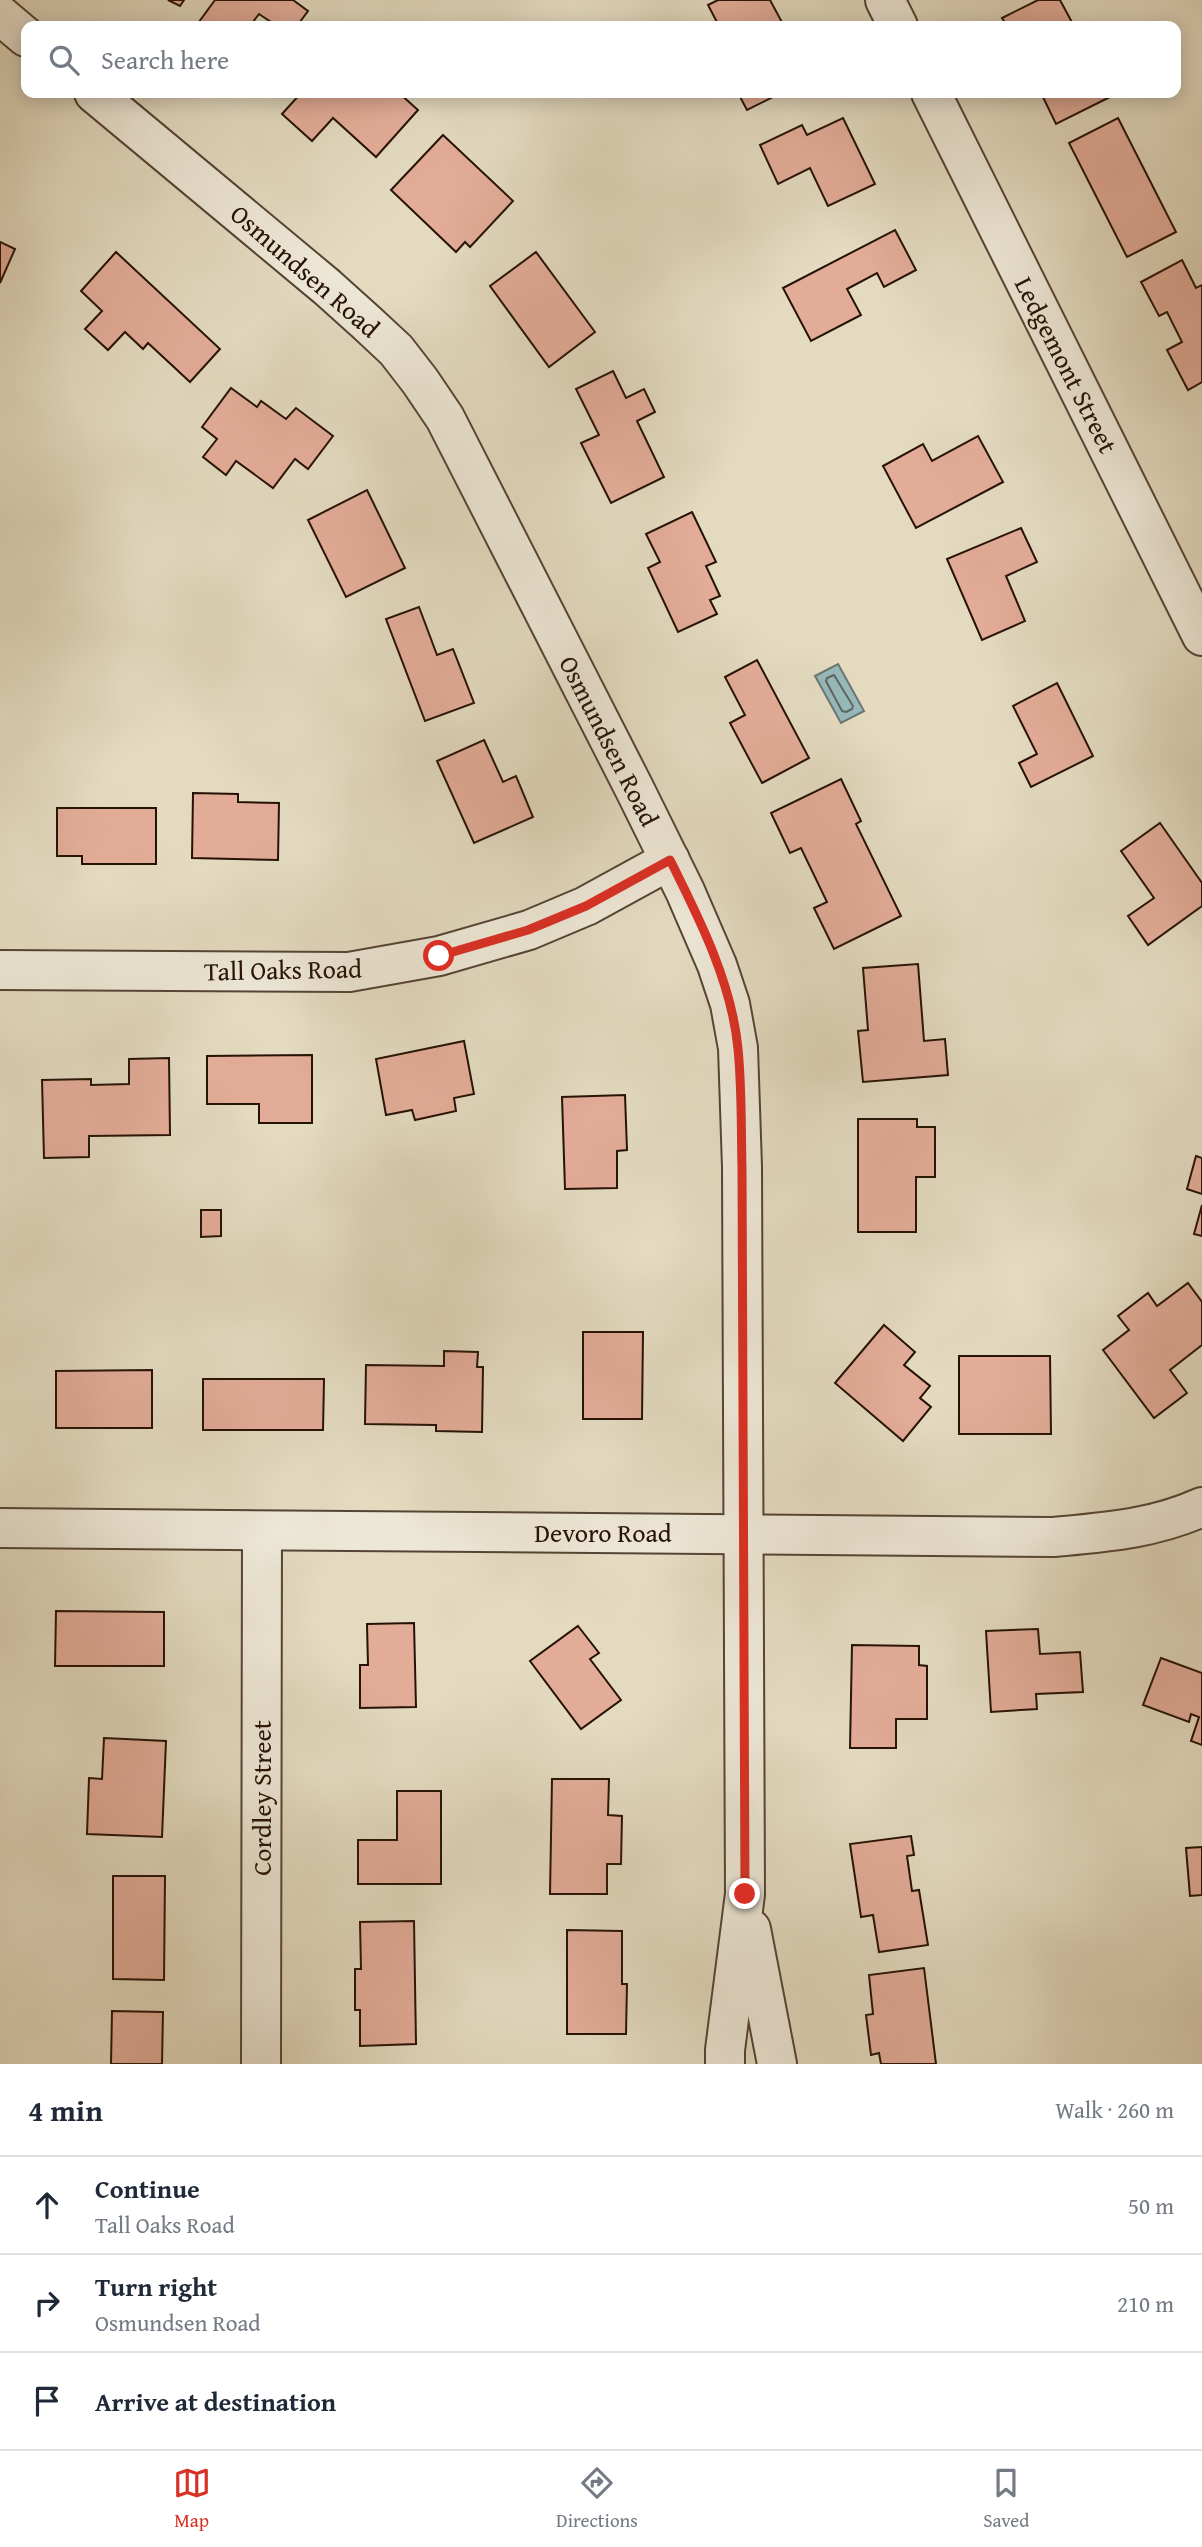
<!DOCTYPE html>
<meta charset="utf-8">
<style>
:root{--surface:#fff;--page:#f2f2f3;--text:#1f2937;--muted:#747a83;--line:#e0e1e3;--accent:#d93025}
body{margin:0;font-family:"Gentium Book Plus",serif;background:var(--page);color:var(--text)}
.stop{position:absolute;width:21px;height:21px;margin:-16px;border:5px solid #d93025;border-radius:50%;background:#fff}
.stop.end{background:#d93025;border-color:#fff;box-shadow:0 2px 7px #0008}
.list{margin:0;padding:0;list-style:none}
h2{display:flex;justify-content:space-between;align-items:center;height:91px;margin:0;padding:0 28px;font-size:30px}
h2 small{font-size:23px;font-weight:400;color:var(--muted)}
.list li{display:grid;grid-template-columns:46px 1fr auto;gap:21px;align-items:center;box-sizing:border-box;height:98px;padding:0 28px;border-top:2px solid var(--line)}
.list b{display:block;font-size:26px;white-space:nowrap}
.list p{margin:0;font-size:23px;white-space:nowrap;color:var(--muted)}
.list em{font-size:23px;font-style:normal;color:var(--muted)}
.icon{flex:none;width:38px;height:38px;fill:none;stroke:currentColor;stroke-width:2;stroke-linecap:round;stroke-linejoin:round}
.map{position:relative;flex:none;width:1202px;height:2064px;overflow:hidden}
.search{position:absolute;background:var(--surface);box-shadow:0 4px 18px #0003;left:21px;right:21px;top:21px;height:77px;display:flex;align-items:center;gap:18px;box-sizing:border-box;padding:0 24px;border-radius:14px;color:var(--muted);font-size:26px}
.sheet{height:385px;background:var(--surface)}
nav{display:flex;justify-content:space-around;align-items:center;box-sizing:border-box;height:98px;border-top:2px solid var(--line);background:var(--surface);font-size:19px;color:var(--muted)}
nav a{display:grid;justify-items:center;gap:4px}
nav .on{color:var(--accent)}
.map>svg:first-child{display:block}
.water{fill:#97b9bb;stroke:#6a7672;stroke-width:2}
.lines{fill:none;stroke-linecap:round;stroke-linejoin:round}
.shore{stroke:#5e6660;stroke-width:2}
.building{fill:#e3ac99;stroke:#261205;stroke-width:2}
.minor-casing{stroke:#554434;stroke-width:42}
.minor{stroke:#ede7d6;stroke-width:38}
.route{stroke:#d93025;stroke-width:9}
.labels{text-anchor:middle;stroke-width:5;stroke-linejoin:round;paint-order:stroke}
.street-label{font-size:26px;fill:#261205;stroke:#ede7d6}
</style>
<div class="map">
<svg width="1202" height="2064" viewBox="0 0 1202 2064">
<rect width="100%" height="100%" fill="#e3dac0"/>
<filter id="stains"><feTurbulence type="fractalNoise" baseFrequency=".00286" numOctaves="4"/><feColorMatrix values="0 0 0 0 .2 0 0 0 0 .09 0 0 0 0 .02 0 0 0 .5 -.17"/></filter>
<radialGradient id="worn" r=".72"><stop offset=".6" stop-color="#630" stop-opacity="0"/><stop offset="1" stop-color="#630" stop-opacity=".3"/></radialGradient>
<!-- water -->
<polygon class="water" points="838,664 864,711 841,723 815,676"/>
<g class="lines">
<!-- shore -->
<polygon class="shore" points="834,675 853,706 852,709 846,712 842,711 826,681 827,678"/>
</g>
<!-- building -->
<g class="building">
<polygon points="168,0 184,0 180,6"/>
<polygon points="215,0 293,0 308,11 297,26 277,26 259,14 250,26 196,26"/>
<polygon points="718,0 770,0 784,26 719,26 708,5"/>
<polygon points="1038,0 1060,0 1074,26 1007,26 1002,18"/>
<polygon points="301,93 399,93 418,110 376,157 333,118 312,141 282,114"/>
<polygon points="738,93 781,93 747,110"/>
<polygon points="1041,93 1108,93 1110,97 1056,124"/>
<polygon points="843,118 875,184 828,206 810,168 778,184 760,145 802,125 807,135"/>
<polygon points="1118,118 1176,232 1127,257 1069,143"/>
<polygon points="443,135 513,201 470,247 465,242 456,252 391,190"/>
<polygon points="895,230 916,270 884,287 877,273 847,289 861,315 811,341 783,288"/>
<polygon points="0,242 15,249 0,283"/>
<polygon points="116,252 220,349 190,382 148,343 143,349 125,332 108,350 85,329 102,311 81,291"/>
<polygon points="536,252 595,332 549,367 490,286"/>
<polygon points="1182,260 1196,288 1202,285 1202,382 1188,390 1167,350 1182,342 1167,312 1159,316 1141,282"/>
<polygon points="613,371 626,398 644,389 655,412 637,421 664,477 611,503 581,443 599,435 576,389"/>
<polygon points="231,388 257,407 261,401 286,419 296,408 333,436 308,469 295,459 273,488 236,461 226,475 203,457 217,439 202,427"/>
<polygon points="978,436 1003,482 916,528 883,466 923,444 932,461"/>
<polygon points="367,490 405,568 346,597 308,520"/>
<polygon points="692,512 716,562 706,566 720,596 710,600 717,614 678,632 648,568 660,562 646,534"/>
<polygon points="1021,528 1037,562 1006,576 1025,621 982,640 947,559"/>
<polygon points="419,607 437,655 453,649 474,703 425,721 386,619"/>
<polygon points="757,660 809,758 762,783 730,723 745,715 725,677"/>
<polygon points="1057,683 1093,756 1031,787 1019,763 1037,754 1013,706"/>
<polygon points="484,740 503,782 516,776 533,817 474,843 437,761"/>
<polygon points="841,779 861,821 856,824 901,916 834,949 814,908 827,902 801,848 790,853 771,813"/>
<polygon points="193,793 238,794 238,802 279,803 278,860 192,858"/>
<polygon points="57,808 156,808 156,864 82,864 82,856 57,856"/>
<polygon points="1160,823 1202,883 1202,906 1148,945 1128,916 1154,898 1121,851"/>
<polygon points="918,964 924,1041 945,1039 948,1075 863,1082 858,1031 868,1030 863,968"/>
<polygon points="464,1041 474,1094 454,1098 456,1111 415,1120 412,1110 386,1115 376,1059"/>
<polygon points="312,1055 312,1123 259,1123 259,1104 207,1104 207,1056"/>
<polygon points="169,1058 170,1135 89,1136 89,1157 44,1158 42,1080 91,1079 91,1085 129,1084 129,1059"/>
<polygon points="625,1095 627,1150 617,1151 617,1188 565,1189 562,1097"/>
<polygon points="858,1119 917,1119 917,1127 935,1127 935,1177 916,1177 916,1232 858,1232"/>
<polygon points="1196,1156 1202,1158 1202,1194 1187,1189"/>
<polygon points="1202,1205 1202,1236 1194,1234"/>
<polygon points="201,1210 221,1210 221,1236 201,1237"/>
<polygon points="1188,1283 1202,1302 1202,1345 1170,1370 1187,1393 1154,1418 1103,1350 1129,1330 1118,1316 1148,1293 1157,1306"/>
<polygon points="884,1325 915,1352 904,1365 930,1386 920,1398 931,1407 903,1441 835,1383"/>
<polygon points="583,1332 643,1332 642,1419 583,1419"/>
<polygon points="444,1351 478,1352 477,1367 483,1367 482,1432 436,1431 436,1425 365,1424 366,1365 444,1366"/>
<polygon points="959,1356 1050,1356 1051,1434 959,1434"/>
<polygon points="152,1370 152,1428 56,1428 56,1371"/>
<polygon points="203,1379 324,1379 323,1430 203,1430"/>
<polygon points="56,1611 164,1612 164,1666 55,1666"/>
<polygon points="414,1623 416,1707 360,1708 360,1665 368,1665 367,1624"/>
<polygon points="578,1626 599,1653 590,1659 621,1700 581,1729 530,1661"/>
<polygon points="1038,1629 1040,1654 1080,1652 1083,1692 1036,1694 1037,1709 991,1712 986,1631"/>
<polygon points="852,1645 919,1646 919,1665 927,1666 927,1719 896,1719 896,1748 850,1748"/>
<polygon points="1161,1658 1202,1673 1202,1745 1191,1741 1199,1717 1191,1714 1189,1722 1143,1705"/>
<polygon points="104,1738 166,1741 162,1837 87,1834 89,1778 102,1779"/>
<polygon points="552,1779 609,1779 608,1815 622,1816 621,1864 607,1864 607,1894 550,1894"/>
<polygon points="397,1791 441,1791 441,1884 358,1884 358,1840 397,1840"/>
<polygon points="911,1836 914,1855 907,1856 912,1891 919,1890 928,1945 879,1952 873,1915 861,1917 850,1844"/>
<polygon points="1202,1847 1202,1895 1190,1896 1186,1848"/>
<polygon points="113,1876 165,1876 164,1980 113,1979"/>
<polygon points="414,1921 416,2044 360,2046 360,2010 355,2010 355,1969 361,1969 360,1922"/>
<polygon points="567,1930 622,1931 622,1984 627,1984 626,2034 567,2034"/>
<polygon points="924,1968 936,2064 881,2064 879,2053 871,2055 866,2015 873,2014 869,1975"/>
<polygon points="112,2011 163,2012 162,2064 111,2064"/>
</g>
<g class="lines">
<!-- minor casing -->
<g class="minor-casing">
<g id="minor">
<polyline points="885,0 898,26"/>
<polyline points="0,15 26,37"/>
<polyline points="94,93 327,287 367,323 396,350 420,381 445,418 634,788 685,891 717,965 730,1004 738,1048 742,1167 745,1894 725,2050 725,2064"/>
<polyline points="931,93 1202,636"/>
<polyline points="0,970 349,972 439,956 529,930 586,906 670,860"/>
<path d="M 0,1528 L 1054,1537 C 1107,1532 1153,1529 1202,1507"/>
<polyline points="751,1929 777,2064"/>
<polyline points="261,2064 262,1532"/>
</g>
</g>
<!-- minor -->
<use href="#minor" class="minor"/>
</g>
<g class="lines">
<!-- route -->
<path class="route" d="M 439,956 L 528,930 L 586,906 L 670,860 C 699,918 732,983 738,1049 C 742,1088 741,1128 742,1167 L 745,1894"/>
</g>
<g class="labels">
<!-- street labels -->
<g class="street-label">
<text transform="translate(305 271) rotate(41)" y="9">Osmundsen Road</text>
<text transform="translate(1066 365) rotate(63)" y="9">Ledgemont Street</text>
<text transform="translate(609 741) rotate(63)" y="9">Osmundsen Road</text>
<text transform="translate(283 970) rotate(-1)" y="9">Tall Oaks Road</text>
<text x="603" y="1542">Devoro Road</text>
<text transform="translate(262 1798) rotate(-90)" y="9">Cordley Street</text>
</g>
</g>
<rect width="100%" height="100%" filter="url(#stains)"/>
<rect width="100%" height="100%" fill="url(#worn)"/>
</svg>
<div class="stop" style="left:439px;top:956px"></div>
<div class="stop end" style="left:745px;top:1894px"></div>
<div class="search"><svg class="icon" aria-label="search" viewBox="0 0 24 24"><circle cx="10" cy="10" r="6"/><path d="M15 15l6 6"/></svg>Search here</div>
</div>
<section class="sheet">
<h2>4 min<small>Walk · 260 m</small></h2>
<ul class="list">
<li><svg class="icon" aria-label="ahead" viewBox="0 0 24 24"><path d="M12 20V5M6 11l6-6 6 6"/></svg><div><b>Continue</b><p>Tall Oaks Road</p></div><em>50 m</em></li>
<li><svg class="icon" aria-label="right" viewBox="0 0 24 24"><path d="M7 20v-9h11M14 6l5 5-5 5"/></svg><div><b>Turn right</b><p>Osmundsen Road</p></div><em>210 m</em></li>
<li><svg class="icon" aria-label="arrive" viewBox="0 0 24 24"><path d="M6 21V4h12l-3 4 3 4H6"/></svg><div><b>Arrive at destination</b></div></li>
</ul>
</section>
<nav>
<a class="on"><svg class="icon" aria-label="map" viewBox="0 0 24 24"><path d="M3 6l6-2 6 2 6-2v14l-6 2-6-2-6 2zM9 4v14M15 6v14"/></svg>Map</a>
<a><svg class="icon" aria-label="directions" viewBox="0 0 24 24"><path d="M12 3l9 9-9 9-9-9zM9 14v-3h6M13 9l2 2-2 2"/></svg>Directions</a>
<a><svg class="icon" aria-label="saved" viewBox="0 0 24 24"><path d="M7 4h10v16l-5-4-5 4z"/></svg>Saved</a>
</nav>
